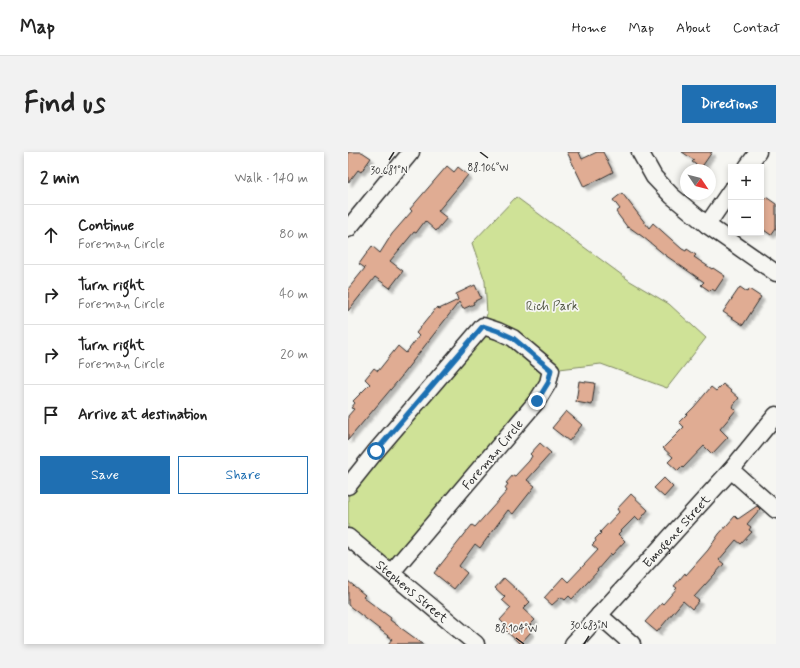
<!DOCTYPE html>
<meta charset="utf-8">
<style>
:root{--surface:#fff;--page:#f2f2f2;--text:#222;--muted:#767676;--line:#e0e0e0;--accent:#1f6fb2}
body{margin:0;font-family:Mynerve,sans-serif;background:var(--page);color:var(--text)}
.controls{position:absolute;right:12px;top:12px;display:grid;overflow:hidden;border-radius:0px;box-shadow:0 2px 6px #0003}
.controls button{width:36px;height:36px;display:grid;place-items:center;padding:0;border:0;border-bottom:1px solid var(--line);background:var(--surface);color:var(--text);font:20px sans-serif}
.compass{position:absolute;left:332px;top:12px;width:36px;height:36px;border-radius:50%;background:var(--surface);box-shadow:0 2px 6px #0003;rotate:125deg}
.stop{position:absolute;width:12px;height:12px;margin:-9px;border:3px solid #1f6fb2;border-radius:50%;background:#fff}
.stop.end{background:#1f6fb2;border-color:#fff;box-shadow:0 1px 4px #0008}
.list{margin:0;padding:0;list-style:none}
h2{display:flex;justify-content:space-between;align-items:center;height:52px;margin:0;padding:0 16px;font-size:17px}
h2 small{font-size:13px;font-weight:400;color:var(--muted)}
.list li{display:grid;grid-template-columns:26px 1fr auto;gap:12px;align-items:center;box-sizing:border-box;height:60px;padding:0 16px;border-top:1px solid var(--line)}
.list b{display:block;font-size:15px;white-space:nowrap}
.list p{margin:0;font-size:13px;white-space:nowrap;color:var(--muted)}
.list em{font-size:13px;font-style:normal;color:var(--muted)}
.actions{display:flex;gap:8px;padding:12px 16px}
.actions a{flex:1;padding:9px 0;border:1px solid var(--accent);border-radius:0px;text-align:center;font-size:14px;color:var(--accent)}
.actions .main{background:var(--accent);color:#fff}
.icon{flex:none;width:22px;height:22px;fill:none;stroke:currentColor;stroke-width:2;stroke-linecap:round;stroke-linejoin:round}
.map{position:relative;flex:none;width:428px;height:492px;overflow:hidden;border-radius:0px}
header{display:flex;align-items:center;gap:24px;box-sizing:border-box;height:56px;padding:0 20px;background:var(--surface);border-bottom:1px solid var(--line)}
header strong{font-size:19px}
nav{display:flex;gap:22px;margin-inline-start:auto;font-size:14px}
.intro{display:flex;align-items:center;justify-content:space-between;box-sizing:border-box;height:96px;padding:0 24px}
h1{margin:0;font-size:28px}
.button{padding:10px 18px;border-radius:0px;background:var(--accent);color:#fff;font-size:14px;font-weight:700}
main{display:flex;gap:24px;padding:0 24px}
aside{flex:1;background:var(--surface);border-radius:0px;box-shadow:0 2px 6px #0003}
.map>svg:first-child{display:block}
.green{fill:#cfe297;stroke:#7d8661}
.building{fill:#e0ac93;stroke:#2b2b2b;filter:url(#shadow)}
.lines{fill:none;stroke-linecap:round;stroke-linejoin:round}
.minor-casing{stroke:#2b2b2b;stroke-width:19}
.minor{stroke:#f6f6f2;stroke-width:16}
.route{stroke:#1f6fb2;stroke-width:5}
.ticks{fill:none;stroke:#2b2b2b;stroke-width:1.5}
.labels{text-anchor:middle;stroke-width:3.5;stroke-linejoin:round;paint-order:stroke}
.park-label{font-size:13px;fill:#545946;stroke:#f6f6f2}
.street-label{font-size:13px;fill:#2b2b2b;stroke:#f6f6f2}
.ticks-label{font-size:10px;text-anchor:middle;fill:#2b2b2b;stroke:#f6f6f2;stroke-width:3.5;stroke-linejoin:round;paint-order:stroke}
</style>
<header>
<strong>Map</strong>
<nav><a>Home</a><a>Map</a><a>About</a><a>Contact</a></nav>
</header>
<div class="intro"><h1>Find us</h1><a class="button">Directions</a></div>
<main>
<aside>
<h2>2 min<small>Walk · 140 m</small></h2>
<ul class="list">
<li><svg class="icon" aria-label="ahead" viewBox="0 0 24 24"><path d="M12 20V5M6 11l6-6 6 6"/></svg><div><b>Continue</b><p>Foreman Circle</p></div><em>80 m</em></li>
<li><svg class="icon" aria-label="right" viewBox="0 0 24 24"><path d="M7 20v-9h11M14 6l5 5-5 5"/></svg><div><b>Turn right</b><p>Foreman Circle</p></div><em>40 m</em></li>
<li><svg class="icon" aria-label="right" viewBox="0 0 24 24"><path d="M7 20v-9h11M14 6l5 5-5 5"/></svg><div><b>Turn right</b><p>Foreman Circle</p></div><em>20 m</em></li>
<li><svg class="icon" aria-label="arrive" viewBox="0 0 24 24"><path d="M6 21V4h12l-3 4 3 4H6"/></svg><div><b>Arrive at destination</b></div></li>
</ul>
<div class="actions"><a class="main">Save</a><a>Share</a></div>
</aside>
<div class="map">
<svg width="428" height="492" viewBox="0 0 428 492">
<defs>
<filter id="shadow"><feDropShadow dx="3.5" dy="3.5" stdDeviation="1" flood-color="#0004"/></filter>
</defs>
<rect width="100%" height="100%" fill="#f6f6f2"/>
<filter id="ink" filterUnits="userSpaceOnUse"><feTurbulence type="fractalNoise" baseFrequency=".025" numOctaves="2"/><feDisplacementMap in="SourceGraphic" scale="8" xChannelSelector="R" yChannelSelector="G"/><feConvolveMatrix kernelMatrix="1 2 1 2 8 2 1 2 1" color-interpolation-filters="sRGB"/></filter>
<g filter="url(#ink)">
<!-- green -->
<polygon class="green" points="168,45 282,129 321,152 358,186 319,236 253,212 203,218 43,421 0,385 0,334 135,174 139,162 137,129 124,91"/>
<!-- building -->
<g class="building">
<polygon points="0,0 14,0 23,6 13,20 10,18 0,31"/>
<polygon points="219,0 231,0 234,7 249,0 255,0 265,20 236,35"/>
<polygon points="334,0 364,0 353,16 344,10 346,8"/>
<polygon points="99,14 106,20 110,15 120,23 90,59 99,66 88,79 77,69 68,81 66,80 42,109 55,119 42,136 27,125 0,159 0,137 17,116 11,112 24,94 32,101 44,82 64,59 62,57"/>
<polygon points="274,41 301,76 305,71 334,97 338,99 339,97 348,103 346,105 364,117 365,116 377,124 367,139 364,137 362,139 353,133 356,130 317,103 295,85 281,75 280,76 268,60 272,57 265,48"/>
<polygon points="418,45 428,52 428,76 423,83 413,76 413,53"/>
<polygon points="127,133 133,146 125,150 126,152 115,157 111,150 54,223 54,224 0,288 0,264 6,257 3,256 7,251 5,249 22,232 17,227 26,216 30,219 50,194 58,201 71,184 68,181 89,155 91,157 110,148 108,142"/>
<polygon points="392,135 399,140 401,137 413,145 395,173 375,160"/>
<polygon points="231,229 247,231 244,253 228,250"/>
<polygon points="375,232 391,246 384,255 388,258 372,277 380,285 364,302 356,294 335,316 334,315 330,319 320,310 325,305 315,296 336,275 331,270 346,255 363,235 368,239"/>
<polygon points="218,259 234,273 221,289 204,276"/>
<polygon points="192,291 203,301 179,328 187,334 165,362 160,358 132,396 127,392 111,414 119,421 106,437 86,421 124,373 127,375 159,339 157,336 160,332 158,331 165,323 167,324 181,309 184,304 182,302"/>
<polygon points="316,326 325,335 316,345 306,336"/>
<polygon points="283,342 300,358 291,369 287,365 270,382 277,389 264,403 263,402 249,418 250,419 224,447 221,444 217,448 213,445 204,453 196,446 215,425 220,430 250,398 244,393 248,389 247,387 253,381 252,380 271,360 269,357"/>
<polygon points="409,354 412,357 399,372 403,375 401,378 404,380 393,392 388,388 371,408 376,412 346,445 351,449 344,457 335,449 309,480 297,470 314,451 315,452 329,436 326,434 337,421 338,423 360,398 371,382 387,364 390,367"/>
<polygon points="156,426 182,450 175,457 187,468 179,476 183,480 172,492 156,477 159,475 152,468 163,456 154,448 157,445 147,436"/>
<polygon points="0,429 17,443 15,445 43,466 42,468 75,492 40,492 44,487 0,453"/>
</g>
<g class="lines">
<!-- minor casing -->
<g class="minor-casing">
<g id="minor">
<polyline points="292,0 306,25 324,44 359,73 428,121"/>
<polyline points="399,15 410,0"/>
<polyline points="359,73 383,38"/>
<polyline points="0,77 63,0"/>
<polyline points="383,318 428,358"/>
<polyline points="0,334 28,299 135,174 150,179 165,186 203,218 200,231 189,249 43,421"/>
<path id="s1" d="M 0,385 L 128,492"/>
<polyline points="251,463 284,492"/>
<path id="s2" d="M 225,492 L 383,318 L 428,263"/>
</g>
</g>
<!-- minor -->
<use href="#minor" class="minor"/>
</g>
</g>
<g class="lines" filter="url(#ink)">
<!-- route -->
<polyline class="route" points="28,299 135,174 150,179 165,186 203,218 200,231 189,249"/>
</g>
<!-- ticks -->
<path class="ticks" d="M 132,0 L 140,6M 41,8 L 46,0M 168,486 L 176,492M 236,492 L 241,484"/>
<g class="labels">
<!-- park labels -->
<g class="park-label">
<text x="204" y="158">Rich Park</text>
</g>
<!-- street labels -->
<g class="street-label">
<text transform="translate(144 302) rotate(-50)" y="5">Foreman Circle</text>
<text dy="5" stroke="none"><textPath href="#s2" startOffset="153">Emogene Street</textPath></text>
<text dy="5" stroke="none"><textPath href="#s1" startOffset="84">Stephens Street</textPath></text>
</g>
</g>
<g class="ticks-label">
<text x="140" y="19">88.106°W</text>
<text x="41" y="22">30.681°N</text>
<text x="241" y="477">30.683°N</text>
<text x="168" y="480">88.104°W</text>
</g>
</svg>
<div class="controls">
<button>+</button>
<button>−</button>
</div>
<svg class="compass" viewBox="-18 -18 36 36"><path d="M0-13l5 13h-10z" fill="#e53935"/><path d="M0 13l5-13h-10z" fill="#767676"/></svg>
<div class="stop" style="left:28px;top:299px"></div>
<div class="stop end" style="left:189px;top:249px"></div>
</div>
</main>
